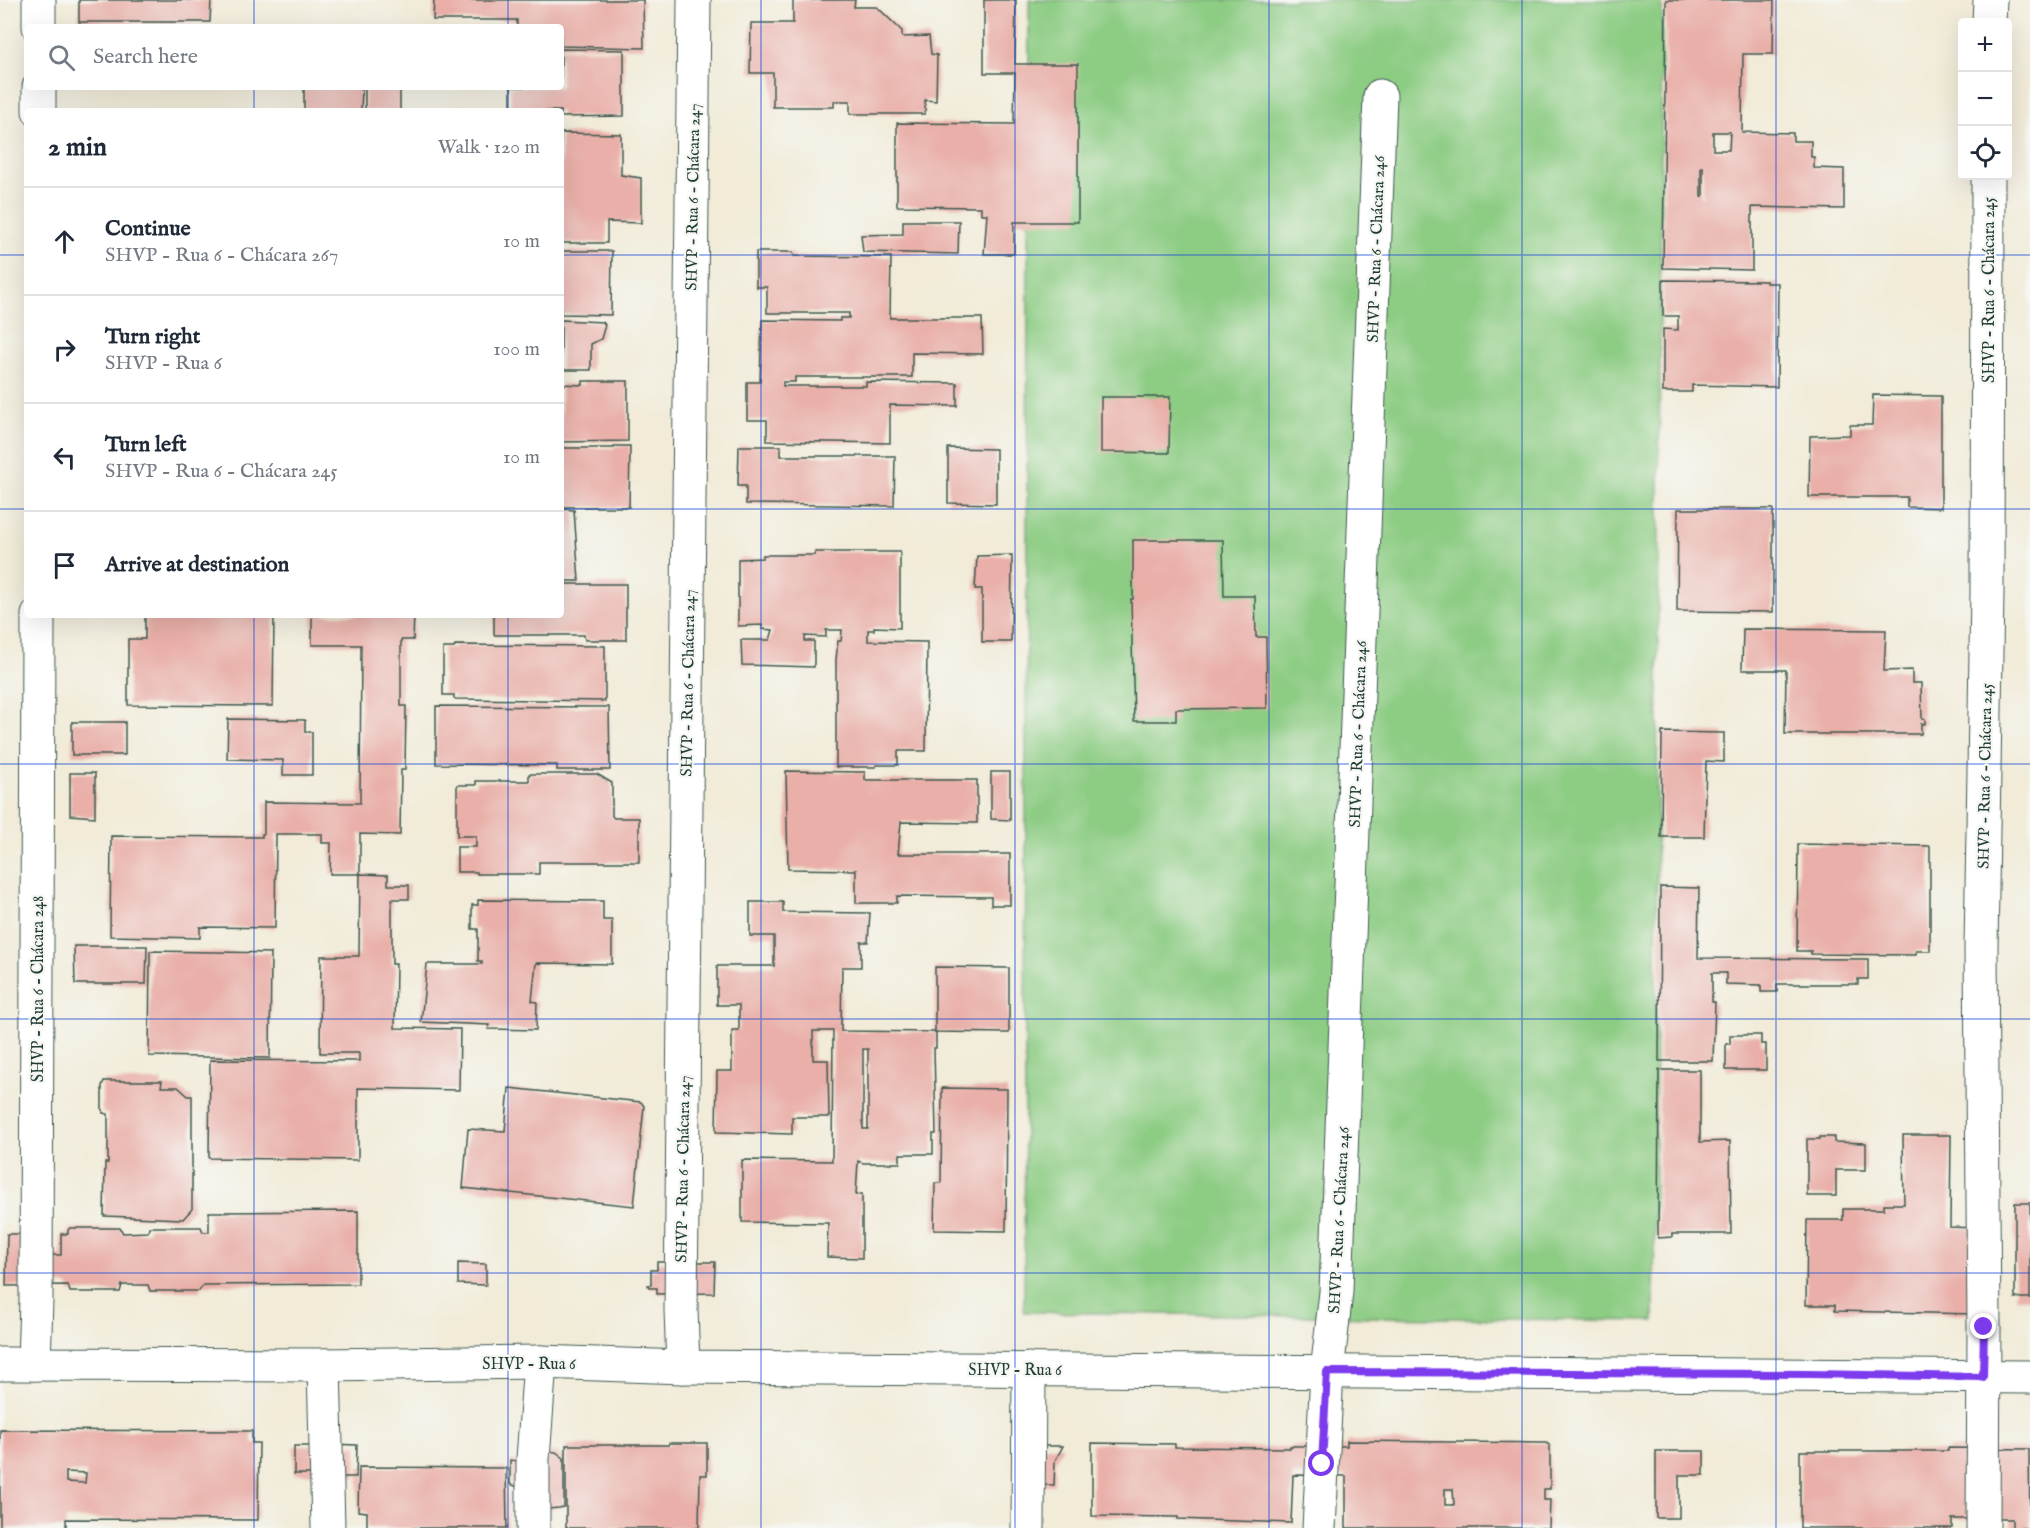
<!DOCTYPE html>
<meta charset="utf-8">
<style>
:root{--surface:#fff;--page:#f2f2f3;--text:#1f2937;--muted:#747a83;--line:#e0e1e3}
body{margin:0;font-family:"IM FELL English",serif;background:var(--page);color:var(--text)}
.controls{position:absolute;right:18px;top:18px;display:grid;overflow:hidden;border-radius:6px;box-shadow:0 6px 24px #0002}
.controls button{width:54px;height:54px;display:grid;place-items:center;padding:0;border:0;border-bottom:2px solid var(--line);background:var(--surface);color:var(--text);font:30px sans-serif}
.stop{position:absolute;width:18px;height:18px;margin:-14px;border:4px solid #7c3aed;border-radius:50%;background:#fff}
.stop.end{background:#7c3aed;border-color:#fff;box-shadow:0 2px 6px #0008}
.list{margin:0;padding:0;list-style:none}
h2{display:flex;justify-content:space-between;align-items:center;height:78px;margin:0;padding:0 24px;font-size:26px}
h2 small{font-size:20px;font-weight:400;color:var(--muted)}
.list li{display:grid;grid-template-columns:39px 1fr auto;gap:18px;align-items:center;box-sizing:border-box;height:108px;padding:0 24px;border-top:2px solid var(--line)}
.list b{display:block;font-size:22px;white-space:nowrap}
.list p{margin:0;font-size:20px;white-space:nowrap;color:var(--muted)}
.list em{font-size:20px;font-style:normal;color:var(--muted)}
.icon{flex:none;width:33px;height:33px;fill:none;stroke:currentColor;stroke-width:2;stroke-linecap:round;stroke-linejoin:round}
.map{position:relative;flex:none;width:2030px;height:1528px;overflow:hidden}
.search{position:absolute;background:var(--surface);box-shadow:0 6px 24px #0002;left:24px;top:24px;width:540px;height:66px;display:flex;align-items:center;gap:15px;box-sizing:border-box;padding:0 21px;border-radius:6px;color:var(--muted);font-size:22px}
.panel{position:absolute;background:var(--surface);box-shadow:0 6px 24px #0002;left:24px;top:108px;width:540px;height:510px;border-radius:6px}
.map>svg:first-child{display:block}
.green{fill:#8ccc83;stroke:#56845c;stroke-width:1.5}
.building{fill:#e9afa8;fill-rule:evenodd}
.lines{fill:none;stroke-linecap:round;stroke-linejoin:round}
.minor-casing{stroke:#3e574d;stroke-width:35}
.tertiary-casing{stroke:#3e574d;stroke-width:35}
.minor{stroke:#fff;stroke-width:33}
.tertiary{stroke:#fff;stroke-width:33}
.route{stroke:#7c3aed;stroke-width:8}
.grid{fill:none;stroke:#1d4ed8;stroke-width:1.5;stroke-opacity:0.55}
.labels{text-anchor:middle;stroke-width:4.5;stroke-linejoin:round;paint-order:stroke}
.street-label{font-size:16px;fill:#1f3d34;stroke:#f6f6f2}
</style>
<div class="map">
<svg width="2030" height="1528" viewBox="0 0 2030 1528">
<rect width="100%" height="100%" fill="#f6f6f2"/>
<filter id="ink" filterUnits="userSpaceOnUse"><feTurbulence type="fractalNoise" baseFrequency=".0167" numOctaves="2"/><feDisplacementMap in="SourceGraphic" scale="12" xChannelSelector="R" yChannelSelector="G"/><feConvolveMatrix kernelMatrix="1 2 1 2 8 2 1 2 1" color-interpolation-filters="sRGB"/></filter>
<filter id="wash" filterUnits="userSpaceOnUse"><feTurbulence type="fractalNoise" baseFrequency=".008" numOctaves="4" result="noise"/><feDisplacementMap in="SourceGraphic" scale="24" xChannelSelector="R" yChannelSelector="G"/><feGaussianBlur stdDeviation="1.35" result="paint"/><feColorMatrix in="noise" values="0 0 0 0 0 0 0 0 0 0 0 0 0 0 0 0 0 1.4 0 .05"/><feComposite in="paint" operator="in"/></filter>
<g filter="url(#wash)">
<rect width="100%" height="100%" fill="#f1ebd8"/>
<!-- green -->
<polygon class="green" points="1029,0 1662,0 1654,1321 1024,1312"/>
<g id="blocks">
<!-- building -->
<g class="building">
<polygon points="79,0 211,0 210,22 79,22"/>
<polygon points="434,0 643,0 644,48 561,46 561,27 517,27 517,20 433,20"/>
<polygon points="793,0 855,0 854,7 877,7 902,31 902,37 929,36 931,54 937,55 936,101 925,100 925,114 850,114 850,101 834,101 834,107 773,107 773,73 750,73 751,23 793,23"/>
<polygon points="984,0 1016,0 1015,64 1078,64 1078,222 1014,222 1014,254 984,254 987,214 981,214 981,207 897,206 897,123 1014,124 1015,73 984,73"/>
<path d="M 1666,0 L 1774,0 L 1773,54 L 1743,54 L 1742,132 L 1793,133 L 1793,141 L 1811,141 L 1811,157 L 1814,157 L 1814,168 L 1844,169 L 1844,209 L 1752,207 L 1752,270 L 1663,268 ZM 1713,132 L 1730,132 L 1729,150 L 1713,150 ZM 1701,167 L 1703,167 L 1703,196 L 1701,196 Z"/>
<polygon points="561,49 624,50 624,116 561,117 561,111 511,111 511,87 561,87"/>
<polygon points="304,87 362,87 361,111 304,111"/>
<rect x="365" y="87" width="35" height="24"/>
<polygon points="561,133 621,134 621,175 641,178 641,223 607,222 607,243 561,243"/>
<polygon points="903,221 959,221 958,254 863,252 861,235 903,234"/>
<polygon points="561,251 612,251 611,315 561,314"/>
<polygon points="756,252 793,252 794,256 891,257 890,318 982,318 983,354 912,353 912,377 795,377 795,382 783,382 783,386 866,386 866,382 957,383 957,406 890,405 890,443 767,441 767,420 747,420 747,382 760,382 762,320 840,321 840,318 849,318 849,313 767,313 767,287 756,287"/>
<polygon points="1663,280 1766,281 1766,283 1778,283 1777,387 1692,385 1692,392 1663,392 1663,329 1678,330 1678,316 1663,316"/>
<polygon points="561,320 603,322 605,325 601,339 591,344 591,370 561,370"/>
<polygon points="583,381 628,381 628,441 561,442 561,384 583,385"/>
<polygon points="1873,395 1941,396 1941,508 1907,507 1907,497 1809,497 1810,436 1850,435 1850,425 1872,425"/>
<polygon points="1101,397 1170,397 1169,453 1101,452"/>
<polygon points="614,446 630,446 629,507 561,507 561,448 614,448"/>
<polygon points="739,446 781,446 781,456 895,456 894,506 746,504 746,486 738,486"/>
<polygon points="948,448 996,449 996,504 948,503"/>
<polygon points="561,509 574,510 579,581 566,581 566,584 626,584 626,640 585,640 584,635 494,635 494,615 561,615"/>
<polygon points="1678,509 1773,509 1773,612 1677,611"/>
<polygon points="1133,540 1223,540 1224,596 1255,596 1256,637 1266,637 1267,708 1176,709 1176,721 1134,721 1131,599 1133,599"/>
<polygon points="815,552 900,552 900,628 874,627 874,630 868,630 868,641 927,642 926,751 898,751 898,765 876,765 876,767 836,767 836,660 838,641 841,641 842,630 826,630 826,637 805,636 805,641 814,641 814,667 742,665 741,640 770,640 773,630 762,629 762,625 738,626 738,559 763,558 763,555 815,555"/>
<polygon points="1012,555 1011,642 982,642 982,589 975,589 977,556"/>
<polygon points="145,615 274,615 273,706 128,705 128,639 145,639"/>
<polygon points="312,615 414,615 413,640 401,640 401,706 406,706 405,770 401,770 400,835 360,834 360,874 330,874 331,843 322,843 322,834 276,834 275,928 200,927 200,938 110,936 111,836 262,837 262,834 264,834 264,802 360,803 361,645 312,645"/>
<polygon points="1743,629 1886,630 1884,671 1912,670 1912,683 1921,683 1922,719 1925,719 1925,724 1921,724 1921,734 1785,734 1786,670 1742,670"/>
<polygon points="455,645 605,646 605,701 454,699 454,695 443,695 443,648 454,648"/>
<polygon points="436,706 609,707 610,770 557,770 557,765 436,764"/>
<polygon points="228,719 305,720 305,732 312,732 312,775 283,775 283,760 227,759"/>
<rect x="72" y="722" width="53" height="33"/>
<polygon points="1662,732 1724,733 1724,762 1706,761 1704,837 1661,837"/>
<polygon points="786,771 865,772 865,780 977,780 977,823 901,822 898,854 1010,854 1010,905 991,905 991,897 897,896 897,903 856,903 856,870 788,869"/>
<polygon points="991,772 1010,772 1010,820 991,819"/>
<polygon points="70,773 95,773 95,817 70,815"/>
<polygon points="529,774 597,774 612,783 612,816 614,818 639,818 639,862 539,862 539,874 477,874 477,872 457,872 457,847 476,847 476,836 457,836 457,785 476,785 476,781 529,781"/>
<polygon points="1798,844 1930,846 1930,951 1916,951 1916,955 1811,954 1811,951 1797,951"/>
<polygon points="360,874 388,875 388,885 409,885 409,899 392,899 392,964 396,964 395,1028 460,1029 459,1090 358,1088 358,1160 209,1158 210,1060 359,1061 359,1053 320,1053 321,956 359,956"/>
<polygon points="1660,887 1699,888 1698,958 1868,959 1868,979 1858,979 1858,984 1777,984 1777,992 1761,992 1761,985 1726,984 1726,973 1712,973 1712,1002 1715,1002 1713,1061 1659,1061"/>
<polygon points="478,900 603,901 603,920 612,920 612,964 536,963 532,1001 537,1002 536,1030 488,1029 489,1025 421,1022 427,964 482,964 482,961 478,961 478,929 472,929 472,905 478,905"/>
<path d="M 750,902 L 783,902 L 783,912 L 870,913 L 868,942 L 861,942 L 861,967 L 842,967 L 841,1031 L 936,1032 L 936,1048 L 934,1048 L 936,1134 L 933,1134 L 933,1154 L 900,1154 L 900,1163 L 863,1163 L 858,1161 L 856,1195 L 862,1194 L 862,1258 L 827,1257 L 828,1223 L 742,1222 L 742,1160 L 832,1161 L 833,1031 L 813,1031 L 813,1060 L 828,1060 L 829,1117 L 792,1117 L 792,1134 L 716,1132 L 717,1071 L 732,1071 L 732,1030 L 739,1030 L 739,1005 L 717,1005 L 717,966 L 774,966 L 774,936 L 750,936 ZM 863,1049 L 868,1049 L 868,1129 L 863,1129 Z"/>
<polygon points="74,946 147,946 146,984 75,984"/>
<polygon points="150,951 271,953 270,1058 149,1056"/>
<polygon points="935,967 1009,968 1009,1033 935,1032"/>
<polygon points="1730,1035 1761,1035 1761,1044 1766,1044 1766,1070 1726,1070 1726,1044 1730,1044"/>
<polygon points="1659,1070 1700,1070 1700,1142 1730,1141 1731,1234 1672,1234 1672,1237 1658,1238"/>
<polygon points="104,1081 162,1081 161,1087 178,1087 188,1096 192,1096 192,1209 183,1219 104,1216 105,1163 108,1163 108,1114 103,1113 102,1109 102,1086"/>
<polygon points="509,1088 641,1102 644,1106 634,1206 463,1188 468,1129 505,1131"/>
<polygon points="942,1088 1007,1089 1006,1231 934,1230 935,1183 941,1183"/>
<polygon points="1903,1135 1951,1135 1950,1227 1977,1228 1976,1314 1835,1311 1835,1305 1806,1305 1807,1220 1843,1220 1843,1209 1884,1209 1884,1204 1904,1204"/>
<polygon points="1820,1137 1834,1137 1834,1142 1866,1143 1866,1170 1836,1170 1836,1196 1807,1196 1807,1139 1820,1139"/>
<rect x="2015" y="1203" width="15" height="95"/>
<polygon points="358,1211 358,1284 203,1285 199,1291 150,1291 148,1285 122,1285 120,1292 70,1292 68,1285 6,1286 7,1234 31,1234 31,1255 61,1255 61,1234 68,1234 68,1230 70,1228 120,1228 123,1233 148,1232 149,1227 201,1227 203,1232 209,1232 209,1212"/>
<polygon points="657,1262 715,1262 714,1293 657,1294 657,1288 649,1288 648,1285 651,1285 651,1270 657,1270"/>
<polygon points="458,1263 486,1264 486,1285 458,1284"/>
<path d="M 0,1430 L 252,1431 L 252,1443 L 259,1443 L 258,1520 L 66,1519 L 66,1528 L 0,1528 ZM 66,1472 L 86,1473 L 85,1483 L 66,1482 Z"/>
<path d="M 1347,1441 L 1547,1443 L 1550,1446 L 1550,1489 L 1544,1489 L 1544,1500 L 1550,1500 L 1549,1528 L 1346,1528 L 1346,1476 L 1293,1475 L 1291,1523 L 1178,1519 L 1178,1517 L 1092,1516 L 1092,1443 L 1175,1444 L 1175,1447 L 1290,1448 L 1290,1446 L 1347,1446 ZM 1445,1489 L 1453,1489 L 1454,1505 L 1445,1505 Z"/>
<polygon points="669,1443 707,1443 707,1475 700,1475 699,1528 566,1528 566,1445 669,1445"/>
<polygon points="329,1444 357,1445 356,1477 328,1477 328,1474 294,1474 294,1446 328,1446"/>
<polygon points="1038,1446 1063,1446 1055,1461 1054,1485 1037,1485"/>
<polygon points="1948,1448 2029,1449 2030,1528 2012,1528 2012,1519 1952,1519 1952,1528 1800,1528 1800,1451 1948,1451"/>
<polygon points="1656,1451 1704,1451 1704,1475 1679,1475 1679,1518 1656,1518"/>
<polygon points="548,1452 556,1452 564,1458 564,1507 559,1508 548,1509 518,1487 510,1484 510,1460 517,1461"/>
<polygon points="359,1467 506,1468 507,1528 367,1528 367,1512 358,1511"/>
</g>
</g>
</g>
<g filter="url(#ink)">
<use href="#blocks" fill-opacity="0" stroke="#3e574d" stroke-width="1.5"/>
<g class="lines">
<!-- minor casing -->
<g class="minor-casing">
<g id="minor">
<polyline points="1989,22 1990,0"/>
<polyline points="39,27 39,0"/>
<polyline points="39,111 39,87"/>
<polyline points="34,1364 36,1300 38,615"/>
<polyline points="324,1365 328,1528"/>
<polyline points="683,1367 681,1309 694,0"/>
<polyline points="533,1528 533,1459 540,1362"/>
<polyline points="1028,1528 1029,1369"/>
<polyline points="1319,1528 1327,1372 1336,1292 1380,96"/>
<polyline points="1983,1528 1984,1327 1981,948 1987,593 1988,176"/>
</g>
</g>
<!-- tertiary casing -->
<g class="tertiary-casing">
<polyline id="tertiary" points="0,1364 324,1365 540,1362 683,1367 2030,1377"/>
</g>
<!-- minor -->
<use href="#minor" class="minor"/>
<!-- tertiary -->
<use href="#tertiary" class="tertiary"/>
</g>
</g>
<g class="lines" filter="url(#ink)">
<!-- route -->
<polyline class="route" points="1322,1464 1327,1372 1809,1374 1983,1377 1984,1327"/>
</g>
<!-- grid -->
<path class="grid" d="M 254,0 L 254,27M 508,0 L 508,27M 761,0 L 761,1528M 1015,0 L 1015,1528M 1269,0 L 1269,1528M 1522,0 L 1522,1528M 1776,0 L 1776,1528M 254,87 L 254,111M 508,87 L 508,111M 0,255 L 27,255M 561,255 L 2030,255M 0,509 L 27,509M 561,509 L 2030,509M 254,615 L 254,1528M 508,615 L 508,1528M 0,764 L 2030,764M 0,1019 L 2030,1019M 0,1273 L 2030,1273"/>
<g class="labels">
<!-- street labels -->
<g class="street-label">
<text transform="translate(692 197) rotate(-89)" y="6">SHVP - Rua 6 - Chácara 247</text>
<text transform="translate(1375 249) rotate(-88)" y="6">SHVP - Rua 6 - Chácara 246</text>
<text transform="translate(1988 290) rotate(-90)" y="6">SHVP - Rua 6 - Chácara 245</text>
<text transform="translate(687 683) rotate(-89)" y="6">SHVP - Rua 6 - Chácara 247</text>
<text transform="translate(1357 734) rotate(-88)" y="6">SHVP - Rua 6 - Chácara 246</text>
<text transform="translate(1984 776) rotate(-89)" y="6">SHVP - Rua 6 - Chácara 245</text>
<text transform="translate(37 989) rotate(-90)" y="6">SHVP - Rua 6 - Chácara 248</text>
<text transform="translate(682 1169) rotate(-89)" y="6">SHVP - Rua 6 - Chácara 247</text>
<text transform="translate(1338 1220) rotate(-87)" y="6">SHVP - Rua 6 - Chácara 246</text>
<text x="529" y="1369">SHVP - Rua 6</text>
<text x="1015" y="1375">SHVP - Rua 6</text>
</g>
</g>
</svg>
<div class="controls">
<button>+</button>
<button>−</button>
<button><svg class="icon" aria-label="locate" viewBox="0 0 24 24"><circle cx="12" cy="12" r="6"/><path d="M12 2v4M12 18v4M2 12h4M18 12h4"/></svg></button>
</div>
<div class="stop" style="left:1322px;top:1464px"></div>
<div class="stop end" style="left:1984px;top:1327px"></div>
<div class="search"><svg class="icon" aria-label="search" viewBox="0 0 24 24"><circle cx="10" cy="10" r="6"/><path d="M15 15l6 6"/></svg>Search here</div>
<section class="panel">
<h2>2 min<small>Walk · 120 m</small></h2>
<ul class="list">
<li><svg class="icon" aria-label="ahead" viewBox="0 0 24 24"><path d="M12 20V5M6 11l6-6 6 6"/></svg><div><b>Continue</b><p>SHVP - Rua 6 - Chácara 267</p></div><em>10 m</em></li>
<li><svg class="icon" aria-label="right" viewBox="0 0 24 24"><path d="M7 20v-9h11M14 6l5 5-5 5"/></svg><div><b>Turn right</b><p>SHVP - Rua 6</p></div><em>100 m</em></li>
<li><svg class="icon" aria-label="left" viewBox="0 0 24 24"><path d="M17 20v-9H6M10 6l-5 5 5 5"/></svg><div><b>Turn left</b><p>SHVP - Rua 6 - Chácara 245</p></div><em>10 m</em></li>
<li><svg class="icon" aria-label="arrive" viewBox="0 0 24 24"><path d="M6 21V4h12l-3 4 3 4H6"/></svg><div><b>Arrive at destination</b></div></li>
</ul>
</section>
</div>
